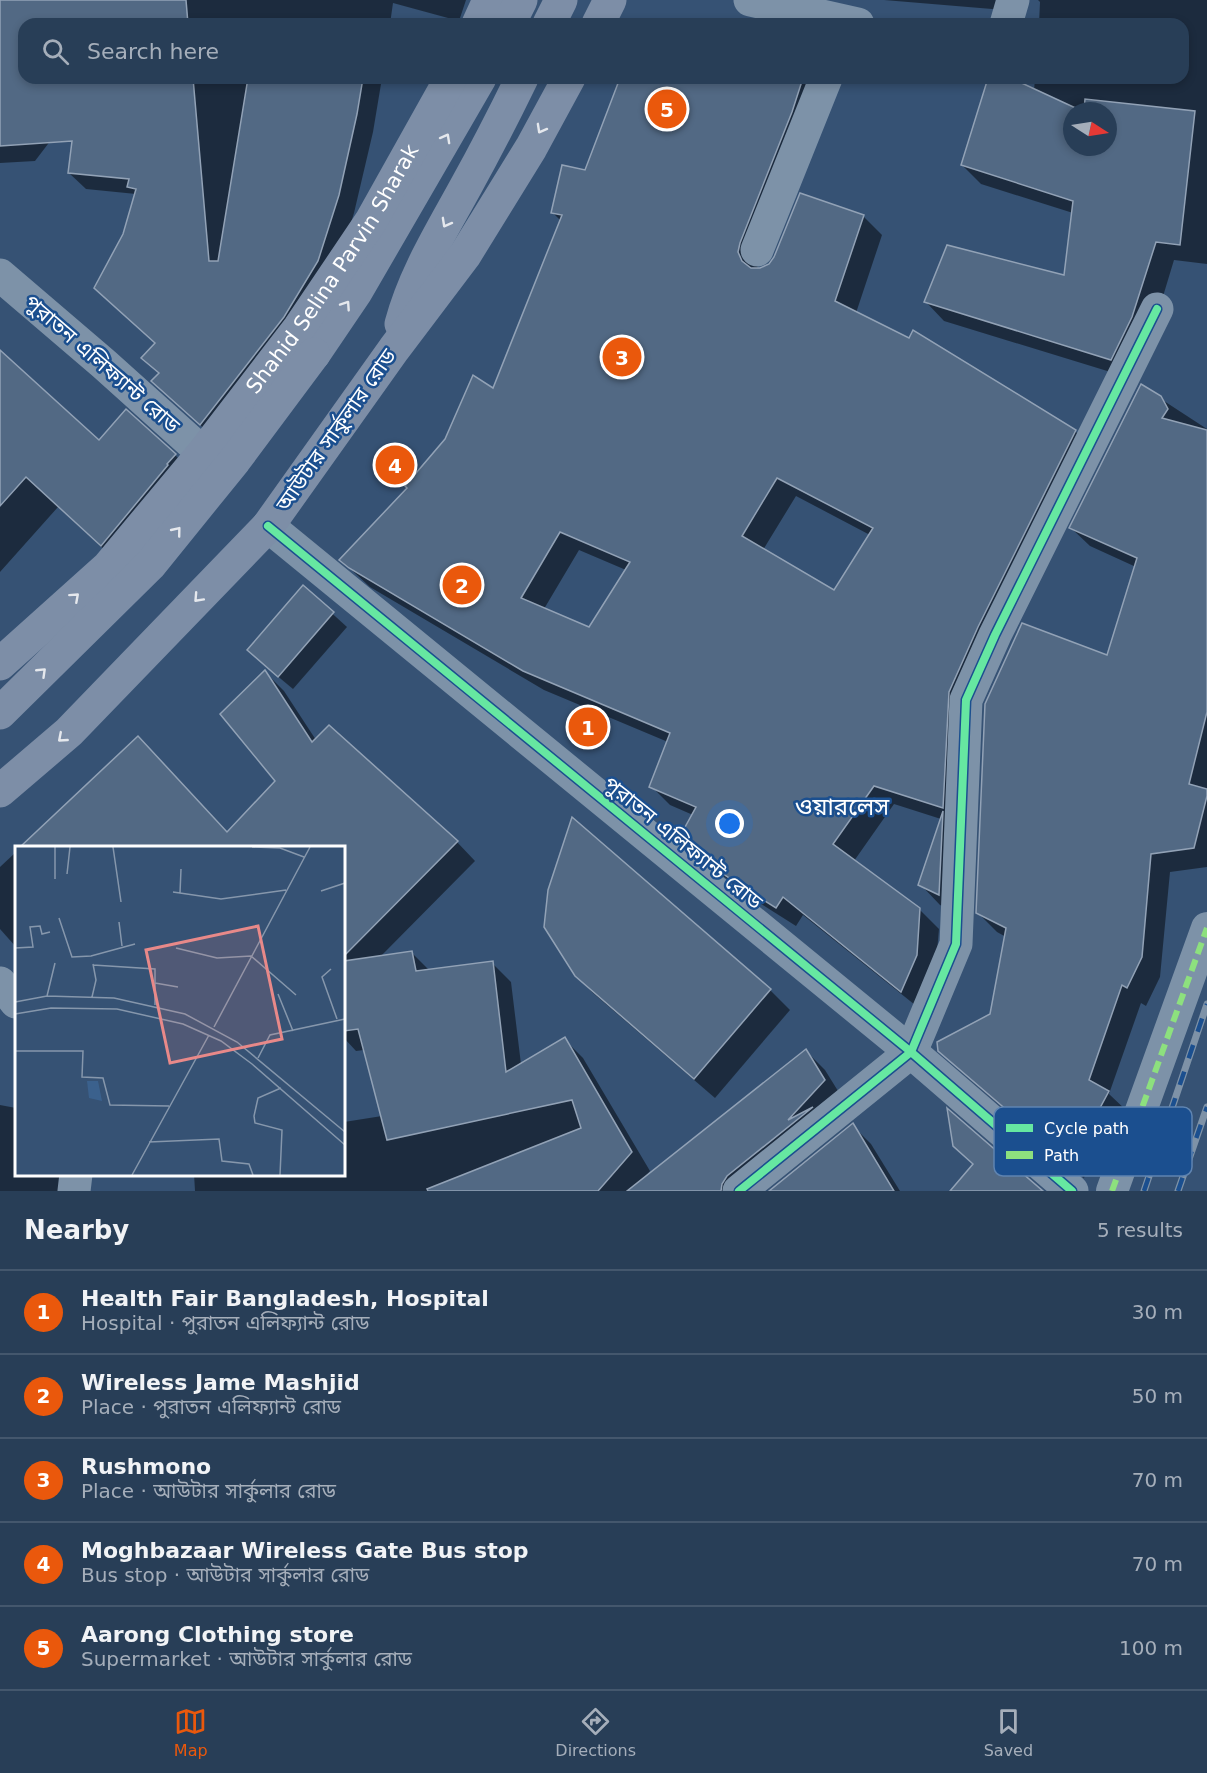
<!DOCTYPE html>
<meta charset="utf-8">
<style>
:root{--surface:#283e57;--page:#344961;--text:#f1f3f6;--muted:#a5aeba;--line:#44576d;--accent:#ea580c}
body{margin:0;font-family:"DejaVu Sans","Noto Sans Bengali",sans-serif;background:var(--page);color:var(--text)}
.compass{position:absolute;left:1063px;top:102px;width:54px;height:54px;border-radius:50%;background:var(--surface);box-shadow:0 3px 9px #0003;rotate:102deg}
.you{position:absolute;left:730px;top:824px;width:21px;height:21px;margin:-15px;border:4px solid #fff;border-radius:50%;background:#1a73e8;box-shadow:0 0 0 9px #1a73e833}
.badge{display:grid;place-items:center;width:39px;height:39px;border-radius:50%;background:var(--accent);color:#fff;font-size:20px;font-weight:700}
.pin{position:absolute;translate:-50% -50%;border:3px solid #fff;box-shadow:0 2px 6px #0006}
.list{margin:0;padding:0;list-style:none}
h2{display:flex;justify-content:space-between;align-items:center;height:78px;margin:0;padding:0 24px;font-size:26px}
h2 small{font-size:20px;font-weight:400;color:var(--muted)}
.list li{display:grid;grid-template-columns:39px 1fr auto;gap:18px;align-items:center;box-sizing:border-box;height:84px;padding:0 24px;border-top:2px solid var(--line)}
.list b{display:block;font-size:22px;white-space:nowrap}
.list p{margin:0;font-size:20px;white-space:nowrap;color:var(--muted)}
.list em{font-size:20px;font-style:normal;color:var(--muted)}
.icon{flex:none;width:33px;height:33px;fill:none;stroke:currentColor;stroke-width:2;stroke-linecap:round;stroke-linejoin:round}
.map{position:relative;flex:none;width:1207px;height:1191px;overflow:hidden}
.search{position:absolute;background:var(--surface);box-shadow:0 3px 9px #0003;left:18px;right:18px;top:18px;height:66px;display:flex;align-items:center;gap:15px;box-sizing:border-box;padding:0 21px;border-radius:18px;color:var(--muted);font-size:22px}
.sheet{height:498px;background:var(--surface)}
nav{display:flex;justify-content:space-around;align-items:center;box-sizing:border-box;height:84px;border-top:2px solid var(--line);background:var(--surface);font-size:16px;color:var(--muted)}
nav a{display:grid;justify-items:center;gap:3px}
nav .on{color:var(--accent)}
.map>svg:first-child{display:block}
.shadow{fill:#0007;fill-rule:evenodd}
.building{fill:#526984;stroke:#92a2b6;stroke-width:1.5;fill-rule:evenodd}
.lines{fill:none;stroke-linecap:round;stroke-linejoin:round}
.pedestrian{stroke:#7d92a8;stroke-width:32}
.minor{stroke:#7d92a8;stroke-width:33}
.tertiary{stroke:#7d92a8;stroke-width:33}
.primary{stroke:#7d8ea7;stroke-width:33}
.rail-casing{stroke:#7e92a7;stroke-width:7}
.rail{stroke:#1b4f8f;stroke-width:4.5;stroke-dasharray:14;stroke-linecap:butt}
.primary-bridge{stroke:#7d8ea7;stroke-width:33}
.quiet{stroke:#8de07e;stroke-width:6;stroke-dasharray:12 6;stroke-linecap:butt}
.cycleway-casing{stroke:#1b4f8f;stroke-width:11}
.cycleway{stroke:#66e7a1;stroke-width:8}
.oneway{stroke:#e5e8ed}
.labels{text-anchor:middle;stroke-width:5;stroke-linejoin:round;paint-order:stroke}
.street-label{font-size:21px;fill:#fff;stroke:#1b4f8f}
.quarter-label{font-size:24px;fill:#fff;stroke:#1b4f8f}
.inset-road{fill:none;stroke:#8697ac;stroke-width:1.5}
.view{fill:#e88989;fill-opacity:0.15;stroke:#e88989;stroke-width:3}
.inset-edge{fill:none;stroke:#fff;stroke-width:3}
.key{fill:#1b4f8f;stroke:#5f84b1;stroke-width:1.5}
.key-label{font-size:16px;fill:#fff}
</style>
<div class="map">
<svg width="1207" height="1191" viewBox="0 0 1207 1191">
<rect width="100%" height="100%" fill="#365274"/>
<!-- shadow -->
<g class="shadow">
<polygon points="0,0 466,0 459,21 393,3 390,24 24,24 24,78 382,78 373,132 354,213 334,278 217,440 170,398 160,374 143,358 156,344 96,288 125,234 136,194 86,189 69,173 77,106 35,161 0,163"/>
<path d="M 884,0 L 1207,0 L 1207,264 L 1174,260 L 1151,336 L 1130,378 L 944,321 L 926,302 L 1066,277 L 1073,213 L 981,184 L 962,165 L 989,78 L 1007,78 L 1034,91 L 1035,78 L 1183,78 L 1183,24 L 1039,24 L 1040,2 L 1038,0 L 1028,0 L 1016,11 ZM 1072,111 L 1108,111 L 1108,147 L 1072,147 Z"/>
<polygon points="643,20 659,24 642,24"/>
<path d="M 622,78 L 822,78 L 758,263 L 757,270 L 863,216 L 882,235 L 856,313 L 1075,431 L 1094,450 L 967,712 L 959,914 L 940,905 L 920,884 L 941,819 L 894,804 L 854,861 L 919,909 L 939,929 L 935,974 L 920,1009 L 803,915 L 796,926 L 747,895 L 700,857 L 681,838 L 693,815 L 670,805 L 651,786 L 668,742 L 544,690 L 370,587 L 341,560 L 409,488 L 494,390 L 561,221 L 553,213 L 586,172 ZM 796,496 L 870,535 L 834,592 L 763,550 ZM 579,550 L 626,570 L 590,629 L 544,609 Z"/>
<polygon points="0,352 99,442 175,455 206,486 133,576 58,507 0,572"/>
<polygon points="1141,386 1207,429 1207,867 1170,872 1160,977 1146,1006 1141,1003 1109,1094 1127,1111 1104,1154 1094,1148 1084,1178 959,1070 940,1050 992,1015 1006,937 997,932 978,913 1108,657 1136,567 1090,546 1071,528"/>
<polygon points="303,587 347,627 293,689 263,664"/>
<polygon points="265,672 284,691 316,740 457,842 475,861 380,957 411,952 430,971 492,963 511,982 521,1064 564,1039 583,1058 650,1171 645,1177 806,1051 825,1070 843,1099 751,1191 195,1191 194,1174 344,1174 344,1122 382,1116 364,1050 356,1051 344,1038 344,848 227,834 277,781"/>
<polygon points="16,852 16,947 0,929 0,867"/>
<polygon points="572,969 770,990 790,1010 715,1098 593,993 572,972"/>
<polygon points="0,1105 16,1108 16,1174 63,1174 59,1191 0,1191"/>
<polygon points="852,1125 871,1144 900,1191 771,1191"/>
</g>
<!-- building -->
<g class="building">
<polygon points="0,0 186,0 188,24 24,24 24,78 193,78 209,261 218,261 248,78 363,78 357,114 339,195 318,261 284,317 200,425 151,381 159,373 141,358 155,343 94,288 123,234 136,189 127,187 129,179 68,173 72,141 0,146"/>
<path d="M 620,78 L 803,78 L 792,112 L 740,243 L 738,252 L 742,261 L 751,268 L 760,268 L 769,264 L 774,257 L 800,193 L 864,215 L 835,301 L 909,338 L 913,330 L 1076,430 L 978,627 L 949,692 L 943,808 L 874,786 L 833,844 L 920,908 L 917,955 L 901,992 L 783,897 L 776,908 L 726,876 L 679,838 L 696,807 L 649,787 L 670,733 L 523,671 L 349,568 L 339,560 L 407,488 L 405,486 L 445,439 L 473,375 L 493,388 L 562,215 L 551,213 L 562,165 L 585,170 ZM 777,478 L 873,528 L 834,590 L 742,536 ZM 560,532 L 630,562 L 589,627 L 521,598 Z"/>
<polygon points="988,78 1011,78 1082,111 1072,111 1072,147 1108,147 1108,111 1084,111 1085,99 1195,111 1180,245 1156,242 1132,317 1111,360 924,302 947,245 1064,275 1073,201 961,165"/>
<polygon points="0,350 99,440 126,409 176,454 167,464 168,465 101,546 26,477 0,506"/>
<polygon points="1141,384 1161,396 1168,409 1162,418 1207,430 1207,712 1189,784 1207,789 1207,796 1194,848 1151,854 1142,957 1127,988 1122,985 1089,1080 1109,1091 1085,1136 1075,1131 1065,1160 938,1051 937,1042 990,1014 1006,928 976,913 985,704 1022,623 1107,655 1137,558 1069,528"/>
<polygon points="303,585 334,612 278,677 247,650"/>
<polygon points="265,670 312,742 329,725 458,841 344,956 344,848 19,848 138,736 227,832 275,781 220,714"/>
<polygon points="943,811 939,895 918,885"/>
<polygon points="572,817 771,989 694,1079 575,976 544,927 548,890"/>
<polygon points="412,951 416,971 493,961 506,1072 565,1037 632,1152 598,1191 428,1191 427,1189 581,1128 572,1100 387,1140 358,1029 344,1031 344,961"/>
<polygon points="806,1049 825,1080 788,1120 813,1107 727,1176 722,1184 721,1191 627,1191"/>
<polygon points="947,1108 1043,1191 950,1191 973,1164 953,1146"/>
<polygon points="853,1123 894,1191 769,1191"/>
</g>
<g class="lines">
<!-- pedestrian -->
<polyline class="pedestrian" points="1112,1191 1207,928"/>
<!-- minor -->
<g class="minor">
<polyline points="750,0 858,24"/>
<polyline points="1006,24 1013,0"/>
<polyline points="757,250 826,78"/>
<polyline points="0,983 16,1002"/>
<polyline points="74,1191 76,1174"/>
<polyline points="739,1191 911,1052 956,944 966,700 995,635 1157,309"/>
</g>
<!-- tertiary -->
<g class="tertiary">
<polyline points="0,275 104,364 203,453"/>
<polyline points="268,526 911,1052 1072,1191"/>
</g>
<!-- primary -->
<g class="primary">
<polyline points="478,24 489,0"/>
<polyline points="509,24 521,0"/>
<polyline points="549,24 561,0"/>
<polyline points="598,24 610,0"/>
<path d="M 401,324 C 414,275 441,232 465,188 C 485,152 504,115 522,78"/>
<polyline points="314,354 356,292 480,78"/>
<path id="s1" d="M 0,664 L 108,567 L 203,453 L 299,328 L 371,221 L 451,78"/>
<polyline points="0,791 69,732 268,526 394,349 465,255 531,148 569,78"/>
</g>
<!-- rail casing -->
<g class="rail-casing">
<g id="rail">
<polyline points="1144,1191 1207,1004"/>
<polyline points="1178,1191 1207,1107"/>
</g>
</g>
<!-- rail -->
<use href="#rail" class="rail"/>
<!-- primary-bridge -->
<polyline class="primary-bridge" points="0,713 150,565 235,460 314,354"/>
<!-- quiet -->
<polyline class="quiet" points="1112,1191 1207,928"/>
<!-- cycleway casing -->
<g class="cycleway-casing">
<g id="cycleway">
<polyline points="268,526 911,1052 1072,1191"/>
<polyline points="739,1191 911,1052 956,944 966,700 995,635 1157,309"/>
</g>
</g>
<!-- cycleway -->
<use href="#cycleway" class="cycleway"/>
</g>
<!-- one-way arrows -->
<defs><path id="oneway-chevron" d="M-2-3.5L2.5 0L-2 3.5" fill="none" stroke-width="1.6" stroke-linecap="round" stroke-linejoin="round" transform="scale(1.5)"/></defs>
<g class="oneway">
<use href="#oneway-chevron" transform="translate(541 129) rotate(119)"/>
<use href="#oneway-chevron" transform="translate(446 138) rotate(-61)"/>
<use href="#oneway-chevron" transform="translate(446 223) rotate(119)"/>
<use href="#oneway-chevron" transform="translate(346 305) rotate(-56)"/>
<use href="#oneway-chevron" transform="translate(177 531) rotate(-51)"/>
<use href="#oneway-chevron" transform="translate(75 597) rotate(-42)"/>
<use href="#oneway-chevron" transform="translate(198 598) rotate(133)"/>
<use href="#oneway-chevron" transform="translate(42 672) rotate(-44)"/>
<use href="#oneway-chevron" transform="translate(62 738) rotate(139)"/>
</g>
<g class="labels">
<!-- street labels -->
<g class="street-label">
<text dy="7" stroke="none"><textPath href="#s1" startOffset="519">Shahid Selina Parvin Sharak</textPath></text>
<text transform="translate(102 364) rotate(41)" y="7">পুরাতন এলিফ্যান্ট রোড</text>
<text transform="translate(336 430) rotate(-55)" y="7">আউটার সার্কুলার রোড</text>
<text transform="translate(683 843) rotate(39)" y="7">পুরাতন এলিফ্যান্ট রোড</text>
</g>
<!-- quarter labels -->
<g class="quarter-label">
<text x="842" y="815">ওয়ারলেস</text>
</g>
</g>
<!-- overview -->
<g transform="translate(15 846)">
<rect width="330" height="330" fill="#365274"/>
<path d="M 72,235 L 83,235 L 87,255 L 74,252 Z" fill="#3b618d"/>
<path class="inset-road" d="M 98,1 L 106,56M 237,1 L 265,2 L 289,11M 52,28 L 55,1M 40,33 L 40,1M 306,45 L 330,37M 158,46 L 206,53 L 271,44M 165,47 L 166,23M 44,72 L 57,111 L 76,110 L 120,98M 104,76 L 107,100M 0,102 L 18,101 L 15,81 L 25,80 L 27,88 L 35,86M 161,102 L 202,112 L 236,110 L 281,149M 78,119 L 140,123 L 140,159M 316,123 L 307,131 L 322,173M 140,137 L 163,141M 263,148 L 278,185M 32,150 L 40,117M 77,151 L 81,134 L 78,118M 0,156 L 32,150 L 99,152 L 170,168 L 222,196 L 330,286M 0,168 L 36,162 L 102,163 L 168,178 L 206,195 L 237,218 L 330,299M 199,181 L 295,1M 0,205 L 68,205 L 67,231 L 88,232 L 95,259 L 154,260M 243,212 L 255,189 L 330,173M 134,296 L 204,293 L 207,315 L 234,318 L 238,329M 117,329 L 194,189M 265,329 L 267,284 L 240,277 L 239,270 L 243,252 L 266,242"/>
<path class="view" d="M 243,80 L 267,193 L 155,217 L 131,104 Z"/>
<rect width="330" height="330" class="inset-edge"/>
</g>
<!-- legend -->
<rect x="994" y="1107" width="198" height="69" rx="9" class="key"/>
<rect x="1006" y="1124" width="27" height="8" fill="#66e7a1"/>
<rect x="1006" y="1151" width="27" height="8" fill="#8de07e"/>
<g class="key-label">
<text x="1044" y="1134">Cycle path</text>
<text x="1044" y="1161">Path</text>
</g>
</svg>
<svg class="compass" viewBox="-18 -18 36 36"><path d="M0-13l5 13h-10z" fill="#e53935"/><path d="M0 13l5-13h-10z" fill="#a5aeba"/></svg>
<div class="you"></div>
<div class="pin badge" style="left:588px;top:727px">1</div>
<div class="pin badge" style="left:462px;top:585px">2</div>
<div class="pin badge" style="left:622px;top:357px">3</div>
<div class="pin badge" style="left:395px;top:465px">4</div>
<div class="pin badge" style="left:667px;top:109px">5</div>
<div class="search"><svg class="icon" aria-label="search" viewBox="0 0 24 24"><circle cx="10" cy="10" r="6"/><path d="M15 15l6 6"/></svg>Search here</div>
</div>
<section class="sheet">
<h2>Nearby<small>5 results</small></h2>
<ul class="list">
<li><span class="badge">1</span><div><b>Health Fair Bangladesh, Hospital</b><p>Hospital · পুরাতন এলিফ্যান্ট রোড</p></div><em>30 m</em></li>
<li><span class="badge">2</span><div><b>Wireless Jame Mashjid</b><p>Place · পুরাতন এলিফ্যান্ট রোড</p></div><em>50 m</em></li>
<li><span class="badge">3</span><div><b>Rushmono</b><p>Place · আউটার সার্কুলার রোড</p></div><em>70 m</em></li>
<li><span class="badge">4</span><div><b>Moghbazaar Wireless Gate Bus stop</b><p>Bus stop · আউটার সার্কুলার রোড</p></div><em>70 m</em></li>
<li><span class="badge">5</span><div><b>Aarong Clothing store</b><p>Supermarket · আউটার সার্কুলার রোড</p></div><em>100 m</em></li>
</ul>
</section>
<nav>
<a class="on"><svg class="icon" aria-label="map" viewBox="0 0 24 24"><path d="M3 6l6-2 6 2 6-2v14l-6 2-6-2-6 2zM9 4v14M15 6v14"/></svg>Map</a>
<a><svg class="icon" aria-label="directions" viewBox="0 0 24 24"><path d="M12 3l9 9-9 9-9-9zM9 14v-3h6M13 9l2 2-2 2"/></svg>Directions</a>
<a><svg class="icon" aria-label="saved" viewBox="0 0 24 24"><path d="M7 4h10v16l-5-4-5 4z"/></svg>Saved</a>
</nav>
